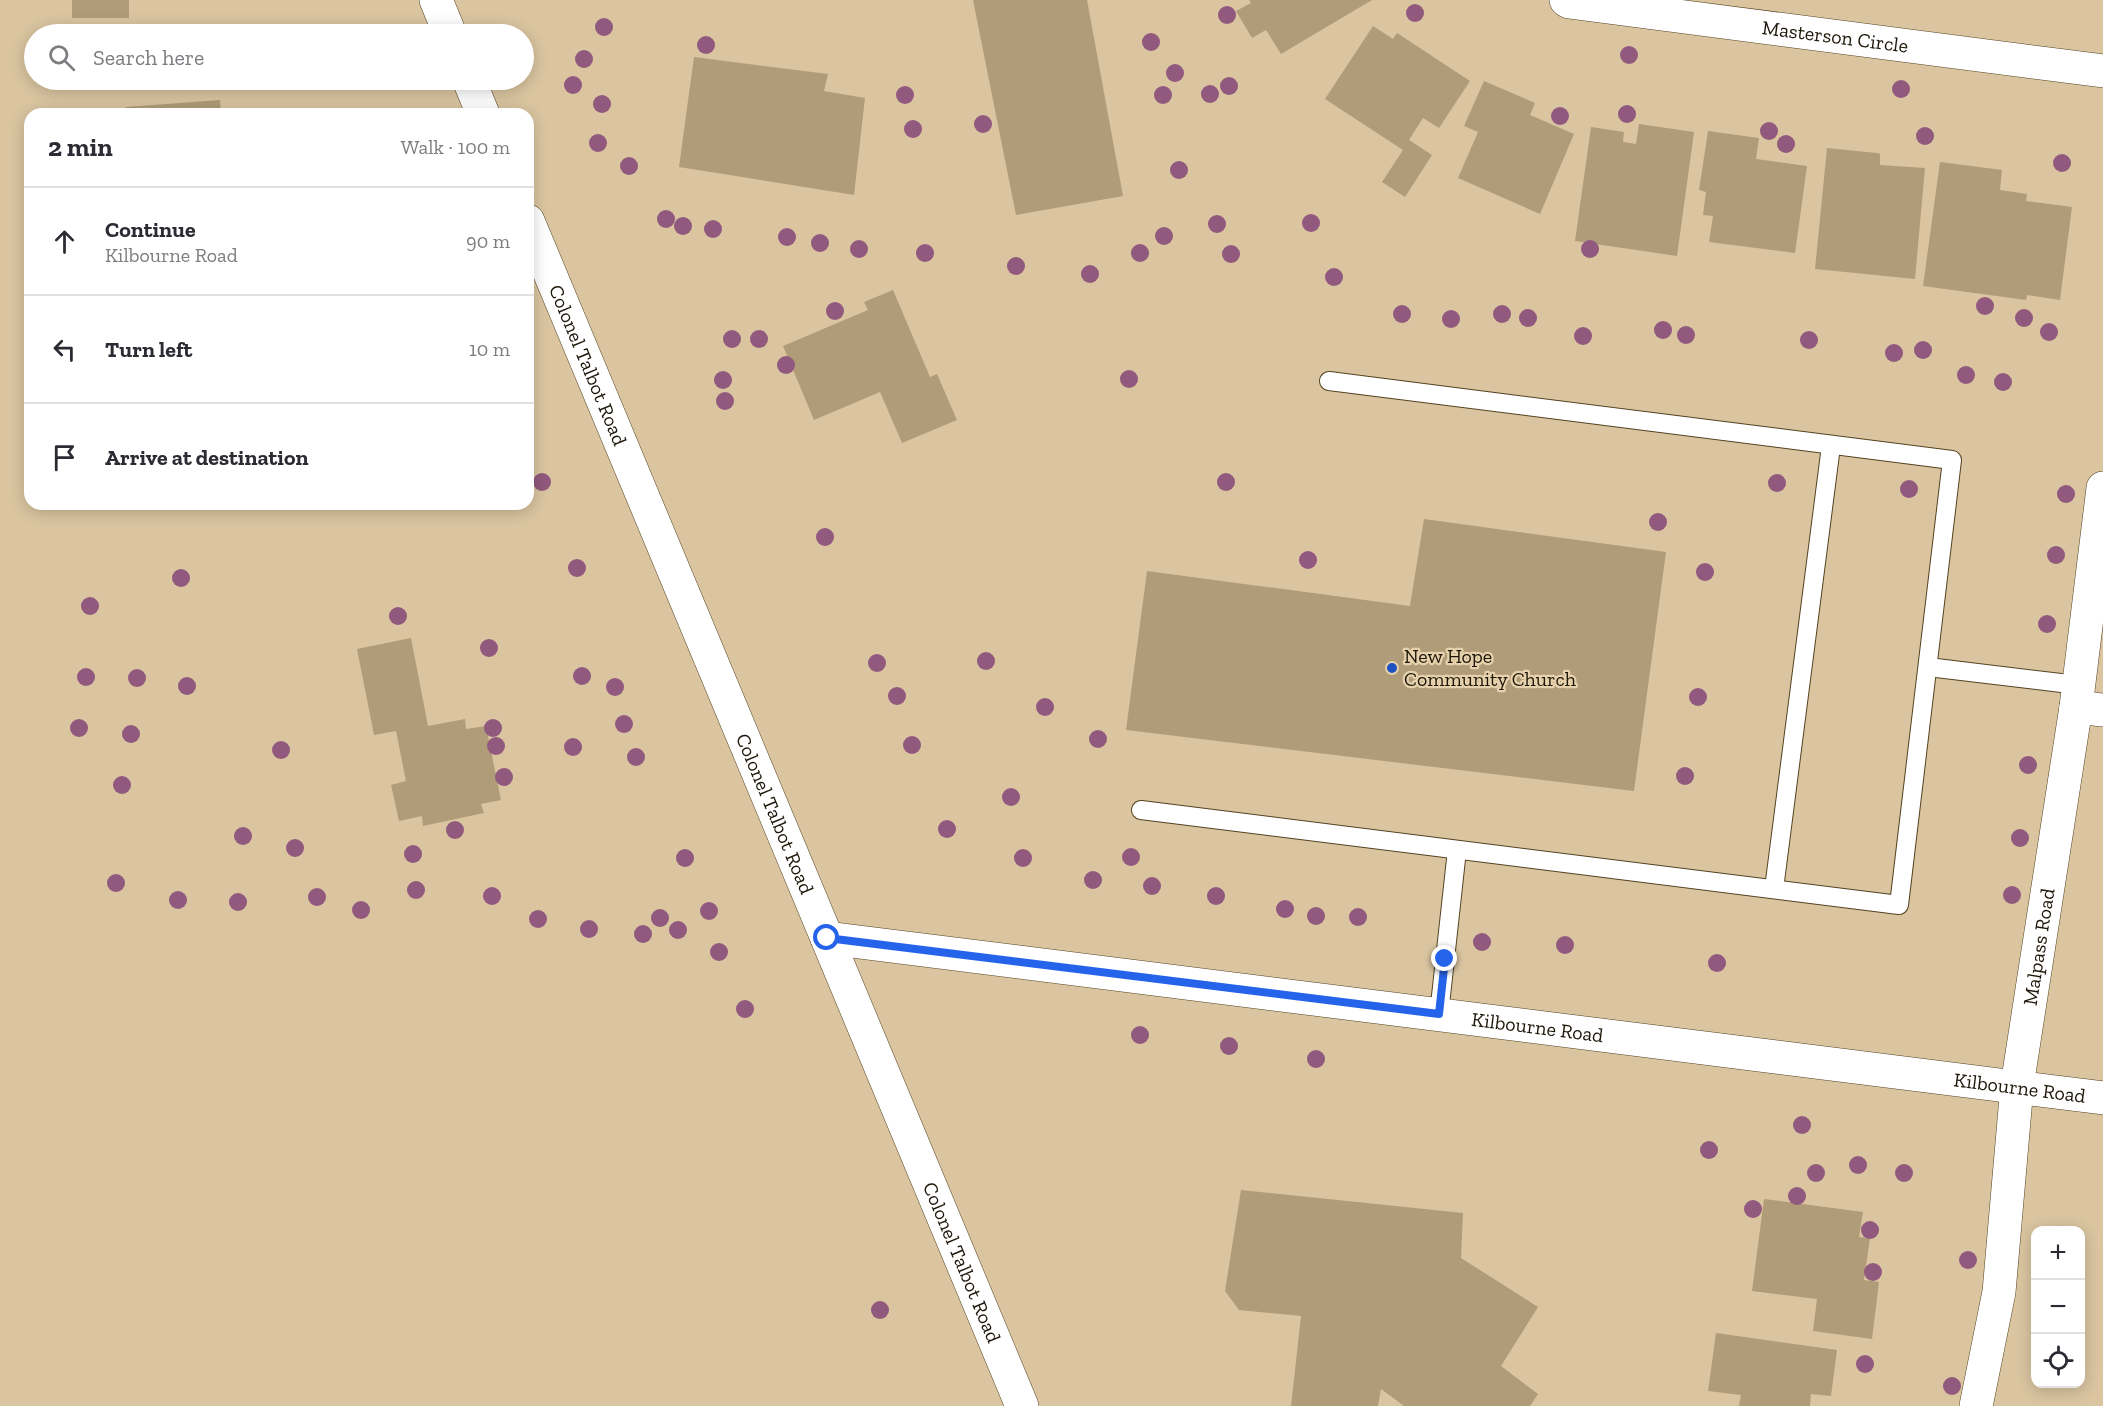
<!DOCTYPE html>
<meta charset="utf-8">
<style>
:root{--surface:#fff;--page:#f2f2f3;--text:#2b2b33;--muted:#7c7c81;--line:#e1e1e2}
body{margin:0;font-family:"Zilla Slab",serif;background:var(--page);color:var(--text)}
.controls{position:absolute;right:18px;bottom:18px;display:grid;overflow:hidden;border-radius:12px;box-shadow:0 3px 15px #0003}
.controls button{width:54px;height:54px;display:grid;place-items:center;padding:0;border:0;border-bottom:2px solid var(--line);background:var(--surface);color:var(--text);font:30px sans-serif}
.stop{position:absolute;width:18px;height:18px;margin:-14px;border:4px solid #2563eb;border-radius:50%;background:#fff}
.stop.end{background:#2563eb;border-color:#fff;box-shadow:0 2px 6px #0008}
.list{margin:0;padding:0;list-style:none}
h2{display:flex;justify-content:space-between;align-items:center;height:78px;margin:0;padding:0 24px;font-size:26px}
h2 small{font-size:20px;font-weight:400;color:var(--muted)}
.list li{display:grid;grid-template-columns:39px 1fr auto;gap:18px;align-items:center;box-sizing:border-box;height:108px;padding:0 24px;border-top:2px solid var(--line)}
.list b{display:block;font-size:22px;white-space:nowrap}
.list p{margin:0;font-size:20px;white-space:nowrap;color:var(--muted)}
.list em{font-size:20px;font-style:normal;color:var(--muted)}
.icon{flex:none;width:33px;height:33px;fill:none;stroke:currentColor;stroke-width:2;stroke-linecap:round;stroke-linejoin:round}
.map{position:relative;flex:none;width:2103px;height:1406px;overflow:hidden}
.search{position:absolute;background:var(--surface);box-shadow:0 3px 15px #0003;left:24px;top:24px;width:510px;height:66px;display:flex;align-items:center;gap:15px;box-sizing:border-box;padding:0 21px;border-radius:33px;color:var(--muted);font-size:22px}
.panel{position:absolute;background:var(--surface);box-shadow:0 3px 15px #0003;left:24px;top:108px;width:510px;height:402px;border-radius:18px}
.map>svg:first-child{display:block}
.building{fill:#b09c78}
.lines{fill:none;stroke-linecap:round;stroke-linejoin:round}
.service-casing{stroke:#544221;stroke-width:20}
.minor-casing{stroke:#544221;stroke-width:34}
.tertiary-casing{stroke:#544221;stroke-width:34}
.secondary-casing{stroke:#544221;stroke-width:34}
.service{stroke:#fff;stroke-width:18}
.minor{stroke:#fff;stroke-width:33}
.tertiary{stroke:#fff;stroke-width:33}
.secondary{stroke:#fff;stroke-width:33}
.tree{fill:#91597d}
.route{stroke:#2563eb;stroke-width:8}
.poi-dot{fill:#1d53c0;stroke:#e7d2ad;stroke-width:2}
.labels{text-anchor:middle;stroke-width:4.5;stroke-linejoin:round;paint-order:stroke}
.street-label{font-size:20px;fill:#1e1709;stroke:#e7d2ad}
.poi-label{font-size:20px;fill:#1e1709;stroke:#e7d2ad;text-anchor:start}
</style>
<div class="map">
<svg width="2103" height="1406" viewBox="0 0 2103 1406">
<rect width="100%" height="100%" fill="#dac5a0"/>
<!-- building -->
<g class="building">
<rect x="72" y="0" width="57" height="18"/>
<polygon points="973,0 1087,0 1123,196 1016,215"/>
<polygon points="1249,0 1372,0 1281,54 1266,30 1252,38 1236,11 1251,3"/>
<polygon points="1373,26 1393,39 1397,33 1470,81 1439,128 1423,118 1409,140 1432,155 1405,197 1382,182 1403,150 1325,99"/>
<polygon points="694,57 828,74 824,91 865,98 854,195 679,167"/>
<polygon points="1484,81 1535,103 1530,115 1574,134 1540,214 1458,178 1478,132 1464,126"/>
<polygon points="220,100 221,114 126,114 126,107"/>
<polygon points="1639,124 1694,132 1677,256 1575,241 1591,127 1624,132 1623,142 1636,144"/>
<polygon points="1708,131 1759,138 1756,159 1807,166 1795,253 1709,242 1713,216 1703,215 1706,192 1699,190"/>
<polygon points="1827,148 1877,153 1880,154 1880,165 1925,168 1915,279 1815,269"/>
<polygon points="1940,162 2002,170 2000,190 2027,194 2026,201 2072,207 2060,300 2027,295 2026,300 1923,286"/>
<polygon points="893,290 930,377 937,374 957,420 902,443 880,392 814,420 783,346 868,310 864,302"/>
<polygon points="1424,519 1666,552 1634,791 1126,730 1147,571 1410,606"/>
<polygon points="411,638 428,726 465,719 466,729 486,726 501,800 481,804 484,813 423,826 422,816 399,821 391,785 406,781 396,731 374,735 357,649"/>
<polygon points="1241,1190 1463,1213 1461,1258 1538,1307 1501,1366 1538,1394 1530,1406 1404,1406 1381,1389 1378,1406 1291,1406 1301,1316 1239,1310 1225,1291"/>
<polygon points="1764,1199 1863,1212 1859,1237 1870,1238 1864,1280 1879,1282 1872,1339 1813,1331 1817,1299 1752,1291"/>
<polygon points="1716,1333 1837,1350 1831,1396 1811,1394 1810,1406 1739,1406 1741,1395 1708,1391"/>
</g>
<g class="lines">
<!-- service casing -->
<g class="service-casing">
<g id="service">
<polyline points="1928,667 2078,685"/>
<polyline points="1141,810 1899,905 1952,460 1329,381"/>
<polyline points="1774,889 1831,446"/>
<polyline points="1439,1014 1457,850"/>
</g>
</g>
<!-- minor casing -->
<g class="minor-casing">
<g id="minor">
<path id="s1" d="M 1566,0 L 1569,2 L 2103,71"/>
<polyline points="2076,707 2103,710"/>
<path id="s2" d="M 1976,1406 L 1999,1292 L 2017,1086 L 2076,707 L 2103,488"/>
</g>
</g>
<!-- tertiary casing -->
<g class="tertiary-casing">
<g id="tertiary">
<path id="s3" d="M 827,938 L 2103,1098"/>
</g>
</g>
<!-- secondary casing -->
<g class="secondary-casing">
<g id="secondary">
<polyline points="436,0 450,34"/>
<polyline points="469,80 483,114"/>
<path id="s4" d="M 528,221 L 1022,1406"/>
</g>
</g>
<!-- service -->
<use href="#service" class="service"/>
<!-- minor -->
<use href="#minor" class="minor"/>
<!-- tertiary -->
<use href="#tertiary" class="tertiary"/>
<!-- secondary -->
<use href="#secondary" class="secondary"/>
</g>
<!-- trees -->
<g class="tree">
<circle cx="1415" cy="13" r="9"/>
<circle cx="1227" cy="15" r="9"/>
<circle cx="604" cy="27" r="9"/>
<circle cx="1151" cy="42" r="9"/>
<circle cx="706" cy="45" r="9"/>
<circle cx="1629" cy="55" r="9"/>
<circle cx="584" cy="59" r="9"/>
<circle cx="1175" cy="73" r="9"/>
<circle cx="573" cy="85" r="9"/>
<circle cx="1229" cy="86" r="9"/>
<circle cx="1901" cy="89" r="9"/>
<circle cx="1210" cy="94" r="9"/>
<circle cx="905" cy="95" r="9"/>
<circle cx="1163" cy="95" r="9"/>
<circle cx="602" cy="104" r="9"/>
<circle cx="1627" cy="114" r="9"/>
<circle cx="1560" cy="116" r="9"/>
<circle cx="983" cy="124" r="9"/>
<circle cx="913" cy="129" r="9"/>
<circle cx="1769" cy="131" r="9"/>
<circle cx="1925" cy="136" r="9"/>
<circle cx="598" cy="143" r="9"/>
<circle cx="1786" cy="144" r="9"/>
<circle cx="2062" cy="163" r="9"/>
<circle cx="629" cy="166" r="9"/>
<circle cx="1179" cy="170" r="9"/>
<circle cx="666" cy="219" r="9"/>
<circle cx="1311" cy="223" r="9"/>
<circle cx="1217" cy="224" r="9"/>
<circle cx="683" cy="226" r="9"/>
<circle cx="713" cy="229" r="9"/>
<circle cx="1164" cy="236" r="9"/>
<circle cx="787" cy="237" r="9"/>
<circle cx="820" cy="243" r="9"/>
<circle cx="859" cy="249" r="9"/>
<circle cx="1590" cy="249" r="9"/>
<circle cx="925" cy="253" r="9"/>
<circle cx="1140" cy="253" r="9"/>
<circle cx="1231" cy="254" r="9"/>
<circle cx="1016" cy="266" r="9"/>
<circle cx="1090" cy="274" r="9"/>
<circle cx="1334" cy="277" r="9"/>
<circle cx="1985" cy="306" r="9"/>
<circle cx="835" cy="311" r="9"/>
<circle cx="1402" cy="314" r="9"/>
<circle cx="1502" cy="314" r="9"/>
<circle cx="1528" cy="318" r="9"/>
<circle cx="2024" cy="318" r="9"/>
<circle cx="1451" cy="319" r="9"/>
<circle cx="1663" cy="330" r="9"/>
<circle cx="2049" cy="332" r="9"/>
<circle cx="1686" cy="335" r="9"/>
<circle cx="1583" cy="336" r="9"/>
<circle cx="732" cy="339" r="9"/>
<circle cx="759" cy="339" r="9"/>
<circle cx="1809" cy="340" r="9"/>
<circle cx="1923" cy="350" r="9"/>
<circle cx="1894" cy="353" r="9"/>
<circle cx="786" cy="365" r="9"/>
<circle cx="1966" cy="375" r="9"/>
<circle cx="1129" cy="379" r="9"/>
<circle cx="723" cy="380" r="9"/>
<circle cx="2003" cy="382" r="9"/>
<circle cx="725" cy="401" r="9"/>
<circle cx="542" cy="482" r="9"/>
<circle cx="1226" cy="482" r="9"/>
<circle cx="1777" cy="483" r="9"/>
<circle cx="1909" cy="489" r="9"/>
<circle cx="2066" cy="494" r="9"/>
<circle cx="1658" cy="522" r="9"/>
<circle cx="825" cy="537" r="9"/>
<circle cx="2056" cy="555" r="9"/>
<circle cx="1308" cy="560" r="9"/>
<circle cx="577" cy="568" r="9"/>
<circle cx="1705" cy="572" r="9"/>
<circle cx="181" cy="578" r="9"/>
<circle cx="90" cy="606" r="9"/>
<circle cx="398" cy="616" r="9"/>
<circle cx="2047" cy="624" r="9"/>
<circle cx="489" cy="648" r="9"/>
<circle cx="986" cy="661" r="9"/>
<circle cx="877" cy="663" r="9"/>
<circle cx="582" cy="676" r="9"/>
<circle cx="86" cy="677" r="9"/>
<circle cx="137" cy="678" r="9"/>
<circle cx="187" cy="686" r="9"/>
<circle cx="615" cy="687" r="9"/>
<circle cx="897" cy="696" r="9"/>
<circle cx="1698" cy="697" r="9"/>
<circle cx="1045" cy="707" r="9"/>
<circle cx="624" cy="724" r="9"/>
<circle cx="79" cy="728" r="9"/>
<circle cx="493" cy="728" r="9"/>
<circle cx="131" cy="734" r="9"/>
<circle cx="1098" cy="739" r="9"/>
<circle cx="912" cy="745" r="9"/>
<circle cx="496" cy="746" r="9"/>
<circle cx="573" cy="747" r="9"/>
<circle cx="281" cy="750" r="9"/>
<circle cx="636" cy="757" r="9"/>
<circle cx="2028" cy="765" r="9"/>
<circle cx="1685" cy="776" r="9"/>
<circle cx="504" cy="777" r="9"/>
<circle cx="122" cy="785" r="9"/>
<circle cx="1011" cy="797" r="9"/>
<circle cx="947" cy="829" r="9"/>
<circle cx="455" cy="830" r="9"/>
<circle cx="243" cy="836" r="9"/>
<circle cx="2020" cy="838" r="9"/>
<circle cx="295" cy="848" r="9"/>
<circle cx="413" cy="854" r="9"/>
<circle cx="1131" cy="857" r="9"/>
<circle cx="685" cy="858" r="9"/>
<circle cx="1023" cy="858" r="9"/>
<circle cx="1093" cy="880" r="9"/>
<circle cx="116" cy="883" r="9"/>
<circle cx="1152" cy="886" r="9"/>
<circle cx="416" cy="890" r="9"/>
<circle cx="2012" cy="895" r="9"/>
<circle cx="492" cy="896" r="9"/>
<circle cx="1216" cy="896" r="9"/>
<circle cx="317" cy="897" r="9"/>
<circle cx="178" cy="900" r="9"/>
<circle cx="238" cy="902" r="9"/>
<circle cx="1285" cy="909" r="9"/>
<circle cx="361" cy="910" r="9"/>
<circle cx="709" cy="911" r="9"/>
<circle cx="1316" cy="916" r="9"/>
<circle cx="1358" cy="917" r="9"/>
<circle cx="660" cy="918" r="9"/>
<circle cx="538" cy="919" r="9"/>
<circle cx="589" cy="929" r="9"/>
<circle cx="678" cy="930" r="9"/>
<circle cx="643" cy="934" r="9"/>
<circle cx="1482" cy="942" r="9"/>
<circle cx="1565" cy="945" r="9"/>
<circle cx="719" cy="952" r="9"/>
<circle cx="1717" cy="963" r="9"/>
<circle cx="745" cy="1009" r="9"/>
<circle cx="1140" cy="1035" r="9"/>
<circle cx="1229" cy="1046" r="9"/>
<circle cx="1316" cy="1059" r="9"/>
<circle cx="1802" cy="1125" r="9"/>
<circle cx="1709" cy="1150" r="9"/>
<circle cx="1858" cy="1165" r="9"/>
<circle cx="1816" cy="1173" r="9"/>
<circle cx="1904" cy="1173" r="9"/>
<circle cx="1797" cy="1196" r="9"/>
<circle cx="1753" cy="1209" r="9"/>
<circle cx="1870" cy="1230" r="9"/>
<circle cx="1968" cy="1260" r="9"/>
<circle cx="1873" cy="1272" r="9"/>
<circle cx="880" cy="1310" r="9"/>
<circle cx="1865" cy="1364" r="9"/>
<circle cx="1952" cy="1386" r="9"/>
</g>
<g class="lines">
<!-- route -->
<polyline class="route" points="827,938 1439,1014 1445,959"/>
</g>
<!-- markers -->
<circle class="poi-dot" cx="1392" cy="668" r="6"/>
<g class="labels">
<!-- street labels -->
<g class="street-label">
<text dy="7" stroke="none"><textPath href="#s1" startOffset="272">Masterson Circle</textPath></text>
<text dy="7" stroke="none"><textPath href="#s4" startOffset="156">Colonel Talbot Road</textPath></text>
<text dy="7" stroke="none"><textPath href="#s4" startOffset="642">Colonel Talbot Road</textPath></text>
<text dy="7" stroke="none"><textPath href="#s2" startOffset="464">Malpass Road</textPath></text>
<text dy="7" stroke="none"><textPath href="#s3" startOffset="716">Kilbourne Road</textPath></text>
<text dy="7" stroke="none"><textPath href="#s3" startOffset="1202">Kilbourne Road</textPath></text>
<text dy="7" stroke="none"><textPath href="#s4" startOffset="1128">Colonel Talbot Road</textPath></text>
</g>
<!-- poi labels -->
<g class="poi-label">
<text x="1404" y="663">New Hope<tspan x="1404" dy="23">Community Church</tspan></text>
</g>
</g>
</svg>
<div class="controls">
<button>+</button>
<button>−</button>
<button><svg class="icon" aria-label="locate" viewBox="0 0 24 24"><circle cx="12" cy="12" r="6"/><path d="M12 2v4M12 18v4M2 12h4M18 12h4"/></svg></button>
</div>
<div class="stop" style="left:827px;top:938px"></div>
<div class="stop end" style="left:1445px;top:959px"></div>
<div class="search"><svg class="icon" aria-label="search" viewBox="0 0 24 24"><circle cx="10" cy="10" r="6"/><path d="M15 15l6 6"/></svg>Search here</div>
<section class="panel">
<h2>2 min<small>Walk · 100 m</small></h2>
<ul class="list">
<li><svg class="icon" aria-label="ahead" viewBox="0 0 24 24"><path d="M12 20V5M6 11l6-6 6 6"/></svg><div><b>Continue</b><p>Kilbourne Road</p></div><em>90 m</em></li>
<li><svg class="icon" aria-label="left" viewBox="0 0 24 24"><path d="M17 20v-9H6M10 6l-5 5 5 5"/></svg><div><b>Turn left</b></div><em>10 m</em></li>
<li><svg class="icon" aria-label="arrive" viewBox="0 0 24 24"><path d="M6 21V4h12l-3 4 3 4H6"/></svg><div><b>Arrive at destination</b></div></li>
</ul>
</section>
</div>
